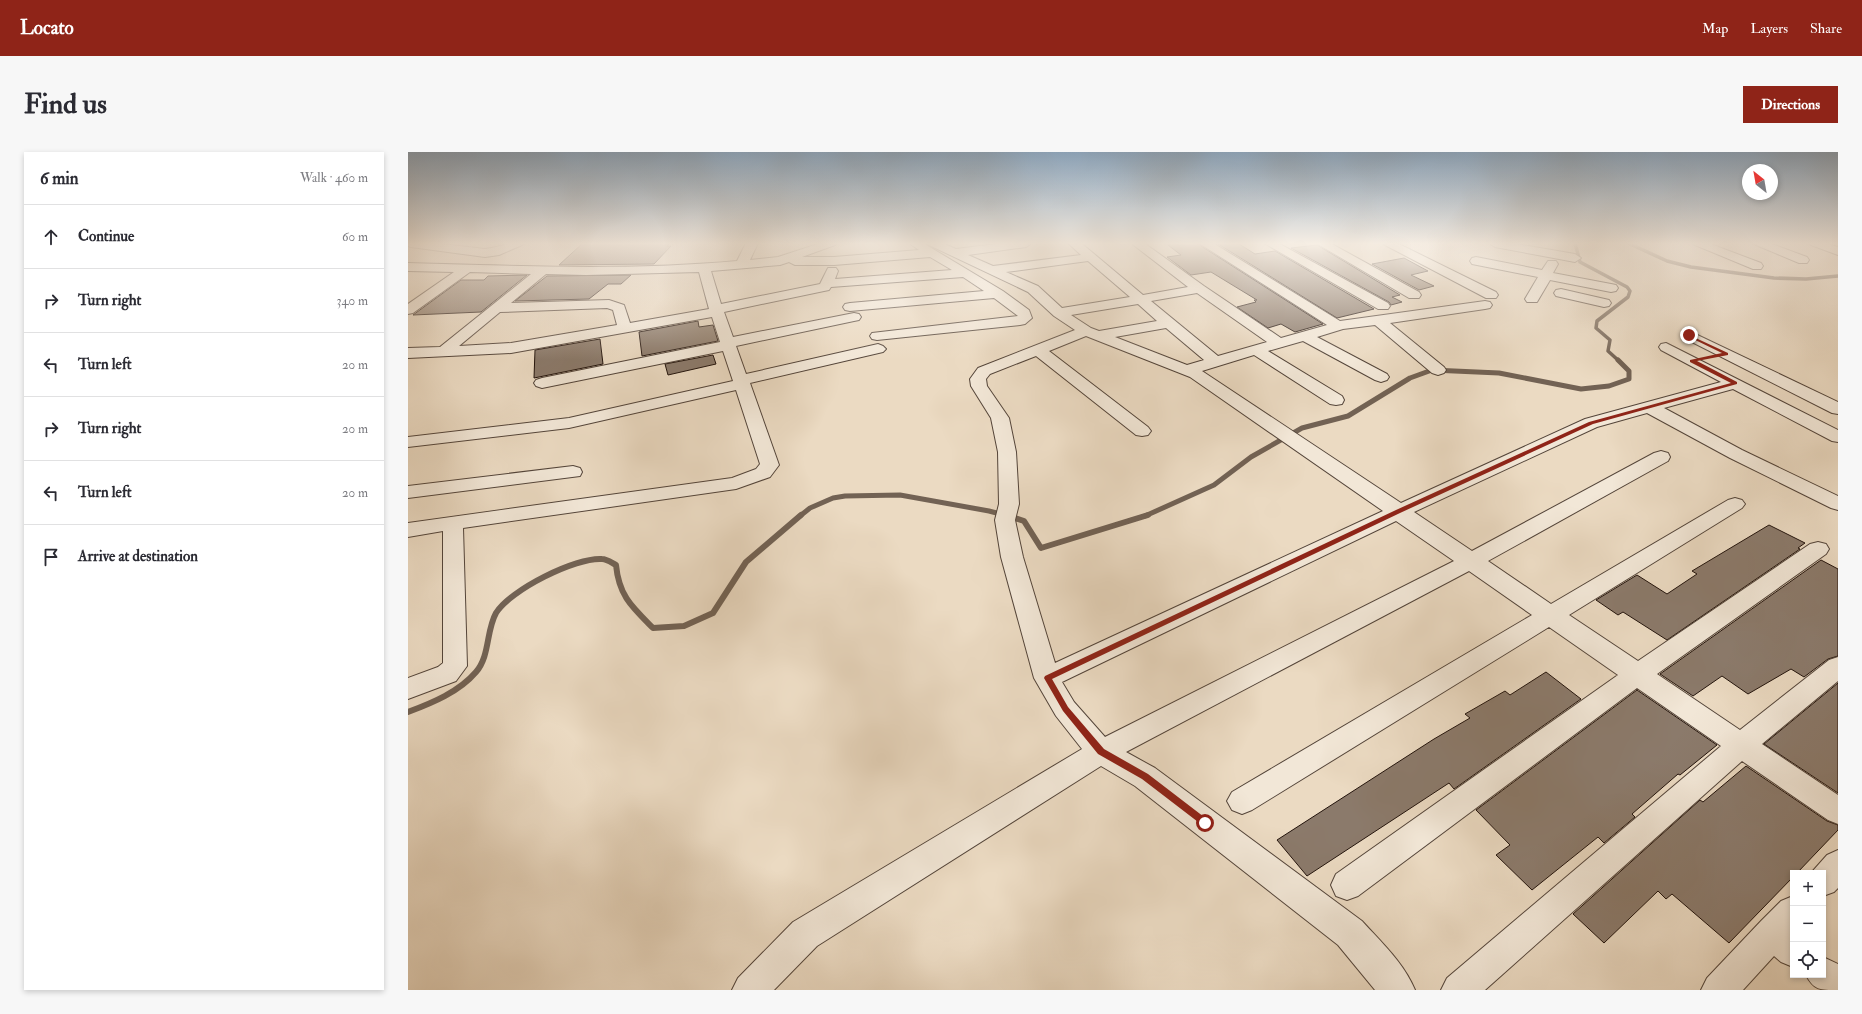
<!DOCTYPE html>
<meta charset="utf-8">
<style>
:root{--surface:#fff;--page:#f7f7f7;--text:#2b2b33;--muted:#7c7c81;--line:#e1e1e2;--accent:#8f2418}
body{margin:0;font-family:"IM FELL Double Pica",serif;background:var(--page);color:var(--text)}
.controls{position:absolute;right:12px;bottom:12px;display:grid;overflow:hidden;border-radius:0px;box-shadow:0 2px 6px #0003}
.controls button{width:36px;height:36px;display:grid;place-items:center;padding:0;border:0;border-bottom:1px solid var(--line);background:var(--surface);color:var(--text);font:20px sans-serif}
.compass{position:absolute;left:1334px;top:12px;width:36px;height:36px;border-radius:50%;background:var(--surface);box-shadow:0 2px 6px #0003;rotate:329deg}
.stop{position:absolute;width:12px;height:12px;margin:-9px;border:3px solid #8f2418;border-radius:50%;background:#fff}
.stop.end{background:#8f2418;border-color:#fff;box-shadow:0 1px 4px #0008}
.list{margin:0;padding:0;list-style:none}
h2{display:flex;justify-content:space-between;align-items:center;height:52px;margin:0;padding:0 16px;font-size:17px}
h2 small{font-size:13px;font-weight:400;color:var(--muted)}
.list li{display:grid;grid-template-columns:26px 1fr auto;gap:12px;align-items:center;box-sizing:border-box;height:64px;padding:0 16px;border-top:1px solid var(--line)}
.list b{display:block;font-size:15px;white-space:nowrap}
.list em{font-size:13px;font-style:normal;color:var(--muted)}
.icon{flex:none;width:22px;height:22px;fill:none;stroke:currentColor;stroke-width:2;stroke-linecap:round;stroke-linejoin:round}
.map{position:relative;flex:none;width:1430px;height:838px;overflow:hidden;border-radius:0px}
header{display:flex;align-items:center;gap:24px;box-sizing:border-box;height:56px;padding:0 20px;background:var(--accent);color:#fff}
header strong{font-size:19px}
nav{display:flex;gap:22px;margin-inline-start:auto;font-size:14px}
.intro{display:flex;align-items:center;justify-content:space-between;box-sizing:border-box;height:96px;padding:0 24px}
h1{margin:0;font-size:28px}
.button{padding:10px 18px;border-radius:0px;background:var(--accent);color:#fff;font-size:14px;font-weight:700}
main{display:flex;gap:24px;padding:0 24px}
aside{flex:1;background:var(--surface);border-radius:0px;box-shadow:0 2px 6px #0003}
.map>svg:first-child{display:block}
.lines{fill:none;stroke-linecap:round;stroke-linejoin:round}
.stream-far2{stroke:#726254;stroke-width:3.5}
.stream-far1{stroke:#726254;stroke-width:5}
.stream{stroke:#726254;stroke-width:6}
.building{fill:#8b7a6b;stroke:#22130c}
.minor-casing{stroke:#54453a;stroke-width:2}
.minor{fill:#f2e7d7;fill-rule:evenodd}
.route{fill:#8f2418}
</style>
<header>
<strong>Locato</strong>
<nav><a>Map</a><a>Layers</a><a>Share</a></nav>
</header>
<div class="intro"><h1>Find us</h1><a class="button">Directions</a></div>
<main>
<aside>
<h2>6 min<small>Walk · 460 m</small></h2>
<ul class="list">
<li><svg class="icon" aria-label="ahead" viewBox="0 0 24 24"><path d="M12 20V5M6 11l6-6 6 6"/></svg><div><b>Continue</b></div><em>60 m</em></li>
<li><svg class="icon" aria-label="right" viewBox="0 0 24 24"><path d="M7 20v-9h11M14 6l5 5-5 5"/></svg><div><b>Turn right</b></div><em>340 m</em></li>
<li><svg class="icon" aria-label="left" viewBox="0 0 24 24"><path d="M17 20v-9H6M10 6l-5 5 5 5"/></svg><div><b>Turn left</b></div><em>20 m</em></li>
<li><svg class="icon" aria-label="right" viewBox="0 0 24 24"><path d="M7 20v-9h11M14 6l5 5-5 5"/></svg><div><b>Turn right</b></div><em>20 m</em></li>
<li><svg class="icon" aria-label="left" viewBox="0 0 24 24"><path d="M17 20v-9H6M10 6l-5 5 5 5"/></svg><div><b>Turn left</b></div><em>20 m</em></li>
<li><svg class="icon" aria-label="arrive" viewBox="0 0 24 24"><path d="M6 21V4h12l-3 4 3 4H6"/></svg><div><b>Arrive at destination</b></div></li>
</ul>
</aside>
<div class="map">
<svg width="1430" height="838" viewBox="0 0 1430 838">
<rect width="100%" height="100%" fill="#ebdac2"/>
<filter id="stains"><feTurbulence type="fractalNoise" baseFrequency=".005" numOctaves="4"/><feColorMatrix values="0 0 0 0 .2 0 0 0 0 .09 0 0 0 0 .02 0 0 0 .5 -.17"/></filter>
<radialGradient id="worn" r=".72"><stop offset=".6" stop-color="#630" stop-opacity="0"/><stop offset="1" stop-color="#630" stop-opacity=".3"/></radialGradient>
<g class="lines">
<!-- stream-far2 -->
<g class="stream-far2">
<polyline points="1167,91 1172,110 1219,135 1222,139 1220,145 1189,169 1188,176 1202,188 1200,199 1211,209"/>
<polyline points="1220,91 1259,109 1283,115 1366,126 1398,127 1430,124"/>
</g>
<!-- stream-far1 -->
<g class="stream-far1">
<polyline points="392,364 402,356 425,346 437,344 492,343 581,359 600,364"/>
<polyline points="737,364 806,333 843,305 894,276 940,264 1002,226 1024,218 1091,221 1173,237 1201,234 1221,227 1221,219 1210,208"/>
</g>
<!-- stream -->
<g class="stream">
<polyline points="597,363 616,369 633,396 740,363"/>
<path d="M 0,560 C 24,551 51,540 68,520 C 82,504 78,479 88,461 C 102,438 168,405 194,407 C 199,407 204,411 208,413 C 211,444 224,455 245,476 L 276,474 L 305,461 L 338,410 L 393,363"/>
</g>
</g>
<!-- building -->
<g class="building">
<polygon points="176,90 262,90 259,94 263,94 246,112 151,113"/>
<polygon points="756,90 791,90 793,94 915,172 887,180 873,172 860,176 829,155 848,150 846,148 849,148 803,120 783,123 759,105 773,103"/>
<polygon points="807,90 828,90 847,102 867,99 966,157 929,166"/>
<polygon points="909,93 992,143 984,145 994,150 983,153 981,150 883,96"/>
<polygon points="996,106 1020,119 1003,123 1026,134 1011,138 964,112"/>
<polygon points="119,123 73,160 5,163 53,128 76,128 80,124"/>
<polygon points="223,123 213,132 200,132 181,147 107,149 139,124"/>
<polygon points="290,169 291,175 305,173 310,189 234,204 231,180"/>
<polygon points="192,187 195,212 126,226 127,198"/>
<polygon points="305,203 308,212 260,223 257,212"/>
<polygon points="1361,373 1397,391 1390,396 1392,397 1259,488 1215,460 1210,463 1188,448 1229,423 1259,442 1289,422 1284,419"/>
<polygon points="1413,408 1430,417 1430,504 1420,507 1396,525 1383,517 1340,542 1314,524 1285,544 1252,522"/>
<polygon points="1138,520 1173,547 1046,637 1041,631 899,724 869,688 1026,587 1062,566 1057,562 1097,539 1102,543"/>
<polygon points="1430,531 1430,641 1356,592"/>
<polygon points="1229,538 1309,593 1272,623 1270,622 1224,662 1227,665 1196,691 1190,685 1124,738 1088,703 1102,693 1068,658"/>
<polygon points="1338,614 1419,669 1430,673 1430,678 1389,721 1385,721 1385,725 1321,791 1264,742 1258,747 1250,739 1196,791 1165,762 1292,648 1295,650"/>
</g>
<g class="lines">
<!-- minor casing -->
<g class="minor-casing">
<g id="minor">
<path d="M 0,91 L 26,91 L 77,97 C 91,96 102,89 116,91 L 114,93 L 91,103 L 77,105 L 3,95 L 0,94 Z"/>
<path d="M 338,91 L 350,91 L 342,108 L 370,105 L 413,91 L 429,91 L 427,93 L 394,105 L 426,105 L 511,98 L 501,91 L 515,91 L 595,139 L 621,158 L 624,166 L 617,172 L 612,173 L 469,188 L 464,187 L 462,184 L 464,181 L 610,164 L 586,146 L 442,159 L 437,158 L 435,155 L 437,152 L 442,151 L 576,139 L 555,125 L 423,135 L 421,138 L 416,139 L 316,160 L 325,185 L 446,161 L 451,162 L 453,165 L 451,168 L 446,169 L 328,194 L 338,222 L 470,192 L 475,194 L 478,197 L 475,200 L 342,231 L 371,313 L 362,325 L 328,337 L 55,376 L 59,514 L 48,529 L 0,547 L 0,526 L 30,515 L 35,511 L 35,379 L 0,385 L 0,371 L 324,326 L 348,317 L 352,312 L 328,238 L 161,276 L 0,295 L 0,285 L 161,266 L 325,229 L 315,199 L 134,236 L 128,234 L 126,231 L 128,228 L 134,226 L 312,190 L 304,165 L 103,201 L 0,206 L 0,196 L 32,195 L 123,122 L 62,120 L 5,161 L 0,162 L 0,152 L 46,120 L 0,119 L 0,111 C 109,114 220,119 329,109 ZM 522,105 L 544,118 L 427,127 L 430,119 L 428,116 L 420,116 L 412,132 L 313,152 L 303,119 L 372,113 L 381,110 L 387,113 L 426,113 ZM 291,120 L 301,157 L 222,171 L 216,153 L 201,148 L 103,151 L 138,122 L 178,123 ZM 199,156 L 205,158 L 209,173 L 103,191 L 51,194 L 92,160 Z"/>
<path d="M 519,91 L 534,91 L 548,97 L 596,91 L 624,91 L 618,95 L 560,103 L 585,114 L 673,103 L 660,91 L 673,91 L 735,143 L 780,135 L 723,91 L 736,91 L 796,134 L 873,186 L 919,173 L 794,93 L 792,91 L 805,91 L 932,169 L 1077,149 L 1082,150 L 1084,153 L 1082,156 L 1077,157 L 982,171 L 1036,215 L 1038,218 L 1036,221 L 1030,223 L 1024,221 L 967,173 L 935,177 L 909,185 L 979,222 L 981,225 L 979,228 L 973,230 L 967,228 L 895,189 L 860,199 L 934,244 L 936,248 L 934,252 L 928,253 L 922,252 L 846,203 L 794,219 L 993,351 L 1177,267 L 1313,230 L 1253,198 L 1251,195 L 1253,192 L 1258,191 L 1430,278 L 1430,290 L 1424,289 L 1325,237 L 1256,256 L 1334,298 L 1430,344 L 1430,358 L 1423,356 L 1322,306 L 1239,261 L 1189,275 L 1006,360 L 1064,399 L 1246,301 L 1253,299 L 1260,301 L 1262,305 L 1260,309 L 1080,409 L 1143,452 L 1320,348 L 1327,346 L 1334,348 L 1337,352 L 1334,356 L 1161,463 L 1230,509 L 1402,392 L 1410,390 L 1418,392 L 1421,397 L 1418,402 L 1249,522 L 1332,578 L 1421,508 L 1430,505 L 1430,529 L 1354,592 L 1430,643 L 1430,672 L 1420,668 L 1334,609 L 1077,838 L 1033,838 L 1039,826 L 1313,594 L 1229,536 L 950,744 L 939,748 L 928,744 L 923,733 L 928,722 L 1210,523 L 1141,475 L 844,658 L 834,662 L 824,658 L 819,649 L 824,640 L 1124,463 L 1061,419 L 718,600 L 747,616 L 954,769 C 973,790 996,811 1007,838 L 967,838 L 930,793 L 727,634 L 693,614 L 409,794 L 366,838 L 324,838 L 330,826 L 385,770 L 674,597 L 648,564 L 626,526 L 593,405 L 587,368 L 591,352 L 590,300 L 583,266 L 563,234 L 562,227 L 570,216 L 667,178 L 646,164 L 620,140 L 521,93 ZM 680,109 L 722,145 L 654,156 L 630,134 L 598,120 ZM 789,141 L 859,190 L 810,204 L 743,149 ZM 730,152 L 749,169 L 691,179 L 683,176 L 663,163 ZM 758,176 L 796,208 L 779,213 L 707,185 ZM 678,184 L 782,225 L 975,359 L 647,511 L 615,405 L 607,368 L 611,352 L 608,300 L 601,266 L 579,234 L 578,227 L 582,222 L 628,204 L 728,283 L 734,284 L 740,283 L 743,279 L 740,275 L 641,199 ZM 988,369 L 1046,409 L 697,585 L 666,550 L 654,530 Z"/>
<polygon points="856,91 870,91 980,151 982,154 980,157 970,157"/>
<polygon points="908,91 922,91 1011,140 1013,143 1011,146 1001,146"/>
<polygon points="975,91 989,91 1088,140 1090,143 1088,146 1078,146 977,93"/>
<polygon points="1081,91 1103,91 1167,102 1173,106 1167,110 1087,95"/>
<polygon points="1285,91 1300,91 1353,111 1355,114 1353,117 1345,117 1287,93"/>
<polygon points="1346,91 1361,91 1399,105 1401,108 1399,111 1391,111 1348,93"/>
<polygon points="1401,91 1417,91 1430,95 1430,103 1403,93"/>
<polygon points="1068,105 1134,118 1140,109 1148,109 1150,112 1145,121 1203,132 1208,133 1210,136 1208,139 1203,140 1142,128 1129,150 1119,150 1117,147 1130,125 1064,112 1062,109 1064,106"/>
<polygon points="1153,137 1201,148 1203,151 1201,154 1196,155 1148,144 1146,141 1148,138"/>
<polygon points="1281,179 1430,250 1430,262 1424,261 1276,186 1274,183 1276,180"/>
<polygon points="165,314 172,316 174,320 172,324 0,346 0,334"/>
<polygon points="1430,698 1430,736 1426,740 1415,744 1415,721 1403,721 1419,703"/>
<polygon points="1385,744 1385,815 1373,810 1366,804 1335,838 1293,838 1299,826 1353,769 1373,749"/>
<path d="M 1415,805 L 1430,812 L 1430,838 C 1411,838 1406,838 1398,823 L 1415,823 Z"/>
</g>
</g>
<!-- minor -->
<use href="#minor" class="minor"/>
</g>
<!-- sky -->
<linearGradient id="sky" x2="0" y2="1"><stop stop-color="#8ea8c0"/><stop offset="0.44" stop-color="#f6eee4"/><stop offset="1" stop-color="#f6eee4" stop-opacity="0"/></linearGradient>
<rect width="1430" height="208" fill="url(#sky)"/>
<!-- route -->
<polygon class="route" points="1279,182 1320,201 1320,203 1289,209 1329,230 1329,232 1185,272 992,361 644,527 660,555 696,597 740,622 800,668 800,673 794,673 734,627 690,602 655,559 636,526 637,524 988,358 1181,270 1323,231 1282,210 1282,208 1314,201 1279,184"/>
<rect width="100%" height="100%" filter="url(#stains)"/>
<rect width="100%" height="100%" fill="url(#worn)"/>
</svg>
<div class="controls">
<button>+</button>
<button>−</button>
<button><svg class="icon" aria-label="locate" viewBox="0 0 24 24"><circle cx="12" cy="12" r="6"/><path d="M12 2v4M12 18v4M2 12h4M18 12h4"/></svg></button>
</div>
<svg class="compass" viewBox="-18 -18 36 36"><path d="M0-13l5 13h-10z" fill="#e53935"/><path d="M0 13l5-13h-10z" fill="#7c7c81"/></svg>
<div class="stop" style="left:797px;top:671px"></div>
<div class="stop end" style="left:1281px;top:183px"></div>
</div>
</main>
